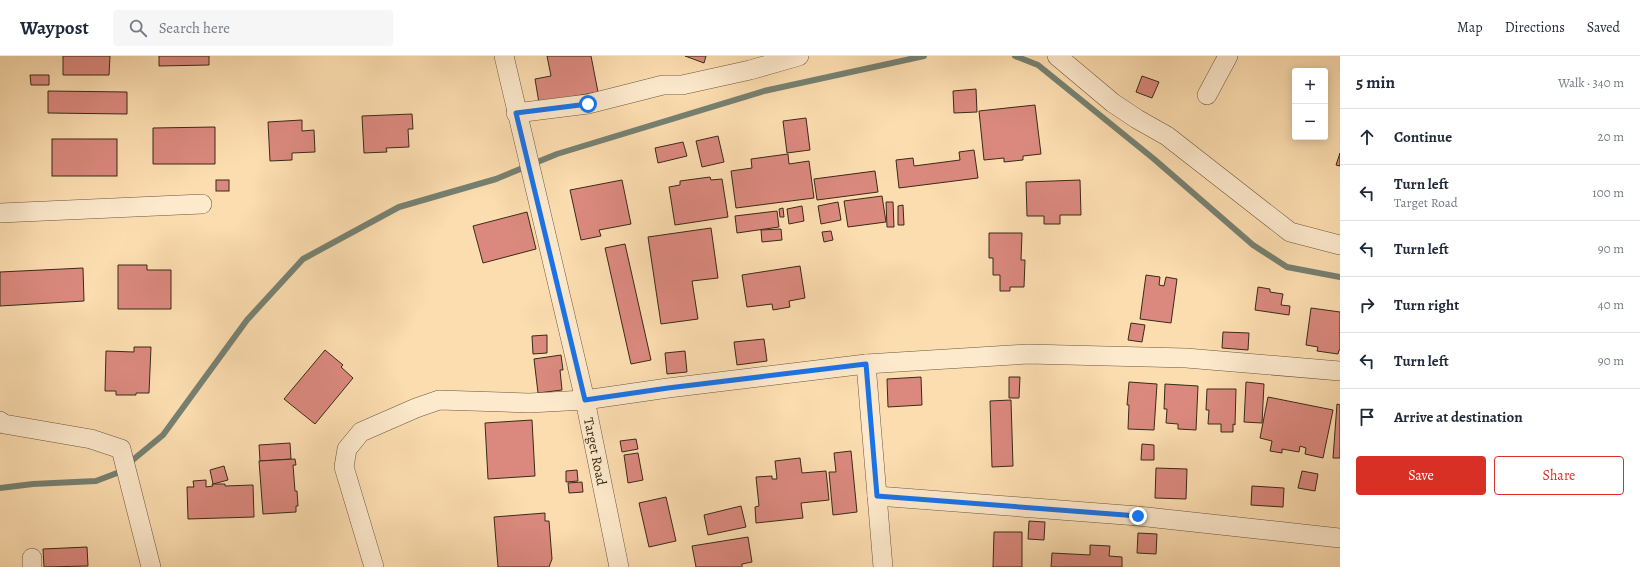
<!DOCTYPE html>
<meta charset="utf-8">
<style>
:root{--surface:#fff;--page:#f6f6f7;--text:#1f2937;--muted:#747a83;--line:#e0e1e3;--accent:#d93025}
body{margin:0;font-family:Alegreya,serif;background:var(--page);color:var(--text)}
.controls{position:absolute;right:12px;top:12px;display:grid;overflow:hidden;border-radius:4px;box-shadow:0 2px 10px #0003}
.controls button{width:36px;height:36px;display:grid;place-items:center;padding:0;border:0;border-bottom:1px solid var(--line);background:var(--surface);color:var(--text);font:20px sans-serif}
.stop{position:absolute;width:12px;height:12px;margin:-9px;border:3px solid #1a73e8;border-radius:50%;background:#fff}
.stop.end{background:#1a73e8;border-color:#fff;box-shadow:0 1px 4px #0008}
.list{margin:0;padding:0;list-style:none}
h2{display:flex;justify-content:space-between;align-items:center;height:52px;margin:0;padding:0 16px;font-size:17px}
h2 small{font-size:13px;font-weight:400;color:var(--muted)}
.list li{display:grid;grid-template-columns:26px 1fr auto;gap:12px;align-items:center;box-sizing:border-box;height:56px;padding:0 16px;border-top:1px solid var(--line)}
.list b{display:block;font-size:15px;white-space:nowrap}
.list p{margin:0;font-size:13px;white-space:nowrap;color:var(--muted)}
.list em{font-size:13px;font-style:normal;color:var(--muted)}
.actions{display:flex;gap:8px;padding:12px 16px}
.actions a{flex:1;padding:9px 0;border:1px solid var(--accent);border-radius:4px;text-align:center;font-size:14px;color:var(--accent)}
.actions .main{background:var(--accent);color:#fff}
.icon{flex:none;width:22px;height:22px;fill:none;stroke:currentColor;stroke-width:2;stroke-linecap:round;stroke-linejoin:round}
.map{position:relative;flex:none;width:1340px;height:511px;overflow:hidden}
header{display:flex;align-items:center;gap:24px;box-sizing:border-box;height:56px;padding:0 20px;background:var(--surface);border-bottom:1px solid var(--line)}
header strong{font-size:19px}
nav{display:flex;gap:22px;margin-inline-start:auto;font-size:14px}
.search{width:280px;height:36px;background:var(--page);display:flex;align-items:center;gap:10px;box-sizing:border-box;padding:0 14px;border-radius:4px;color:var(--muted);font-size:15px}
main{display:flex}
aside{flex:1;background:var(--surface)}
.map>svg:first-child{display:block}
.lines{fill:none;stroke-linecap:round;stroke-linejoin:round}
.stream{stroke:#768171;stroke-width:6}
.building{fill:#db897e;stroke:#392a17}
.street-casing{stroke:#6a573d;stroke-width:20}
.street{stroke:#fde9cc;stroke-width:19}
.route{stroke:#1a73e8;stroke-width:5}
.labels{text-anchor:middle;stroke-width:4;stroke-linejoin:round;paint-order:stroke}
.street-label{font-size:14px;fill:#392a17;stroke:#fde9cc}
</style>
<header>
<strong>Waypost</strong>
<div class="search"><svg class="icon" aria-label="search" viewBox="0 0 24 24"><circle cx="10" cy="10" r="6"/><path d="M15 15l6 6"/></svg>Search here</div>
<nav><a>Map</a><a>Directions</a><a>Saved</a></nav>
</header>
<main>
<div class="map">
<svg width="1340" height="511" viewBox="0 0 1340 511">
<rect width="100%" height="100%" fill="#fcddb0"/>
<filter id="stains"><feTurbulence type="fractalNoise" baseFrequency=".005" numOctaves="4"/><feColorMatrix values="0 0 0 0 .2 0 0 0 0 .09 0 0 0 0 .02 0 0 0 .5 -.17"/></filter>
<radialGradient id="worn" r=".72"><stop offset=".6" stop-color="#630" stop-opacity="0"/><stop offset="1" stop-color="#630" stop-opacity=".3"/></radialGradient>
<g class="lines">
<!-- stream -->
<g class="stream">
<polyline points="1015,0 1038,9 1154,103 1253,189 1287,211 1340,221"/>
<polyline points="0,432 33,428 96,425 117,417 163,379 247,264 303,203 399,151 496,123 557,98 764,35 924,0"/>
</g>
</g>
<!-- building -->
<g class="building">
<polygon points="63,0 110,0 109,19 63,19"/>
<polygon points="159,0 209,0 209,9 159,10"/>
<polygon points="547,0 591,0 598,36 539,47 535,23 551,20"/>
<polygon points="685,0 706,0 704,7"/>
<polygon points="30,19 49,19 49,29 31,29"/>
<polygon points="1142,20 1159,26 1152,42 1136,36"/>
<polygon points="976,33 977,56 954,57 953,35"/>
<polygon points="48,35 127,36 127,58 48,57"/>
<polygon points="1035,49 1041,98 1023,100 1023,104 1004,106 1004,102 984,104 979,55"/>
<polygon points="412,58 413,73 408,73 409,91 386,92 387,96 364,97 362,60"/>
<polygon points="806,62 810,94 787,97 783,65"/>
<polygon points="302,64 302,75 314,74 315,96 292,97 292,104 270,105 268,66"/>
<polygon points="215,71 215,108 153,108 153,72"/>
<polygon points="718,80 724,106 702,111 696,85"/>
<rect x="52" y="83" width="65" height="37"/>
<polygon points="683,86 687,100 658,107 655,92"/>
<polygon points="974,94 978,122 899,132 896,104 913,102 914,110 960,104 959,96"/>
<polygon points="1340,97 1340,110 1336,109"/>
<polygon points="788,98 789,108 809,105 814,142 736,152 731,115 752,112 751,103"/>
<polygon points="875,115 878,136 817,144 814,123"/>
<polygon points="710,121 711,124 722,123 728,161 675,169 669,131 680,129 680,125"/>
<rect x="216" y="124" width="13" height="11"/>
<polygon points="622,124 631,168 599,174 601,180 581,184 570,134"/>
<polygon points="1080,124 1081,159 1060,159 1060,168 1044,168 1044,160 1027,160 1026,126"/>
<polygon points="882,140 886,166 848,171 844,145"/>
<polygon points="838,146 841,164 821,168 818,150"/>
<polygon points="886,146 893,146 894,171 887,171"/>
<polygon points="903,149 904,169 898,169 898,150"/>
<polygon points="802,150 804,165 789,168 787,153"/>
<polygon points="783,152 784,161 780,161 779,153"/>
<polygon points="777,155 779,171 737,177 735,160"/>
<polygon points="527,156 536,193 483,207 473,170"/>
<polygon points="711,172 718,222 692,225 698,263 661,268 648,181"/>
<polygon points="781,173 782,184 762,186 761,174"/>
<polygon points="831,175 833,184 824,186 822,176"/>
<polygon points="989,177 1022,177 1021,204 1025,204 1024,231 1010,231 1010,235 1000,235 1000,219 993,219 993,202 989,202"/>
<polygon points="625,188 651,304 631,308 605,192"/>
<polygon points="118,209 147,209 147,214 171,214 171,253 118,253"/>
<polygon points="800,210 805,242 789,245 790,251 773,254 772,248 747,251 742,219"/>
<polygon points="83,212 84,245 0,250 0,216"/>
<polygon points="1146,219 1160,221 1159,229 1164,230 1166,221 1177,223 1171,267 1140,263"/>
<polygon points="1258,231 1270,233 1270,236 1283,238 1281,249 1290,250 1289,259 1255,254"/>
<polygon points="1311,252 1340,256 1340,294 1339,294 1338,298 1317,295 1318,291 1306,289"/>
<polygon points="1131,267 1145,269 1142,286 1128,284"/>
<polygon points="1223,276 1249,277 1248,294 1222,292"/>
<polygon points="547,279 547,297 533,298 532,280"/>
<polygon points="764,283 767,305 737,309 734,286"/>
<polygon points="134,291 151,291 149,337 136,337 136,339 116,339 116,335 105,335 106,295 134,296"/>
<polygon points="325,294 343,309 341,311 353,322 315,368 284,343"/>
<polygon points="685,295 687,316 667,318 665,297"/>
<polygon points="561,299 563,314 560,314 562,334 538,337 534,303"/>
<polygon points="921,321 922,349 888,351 887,323"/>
<polygon points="1009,321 1020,321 1019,342 1009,342"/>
<polygon points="1129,326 1157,328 1154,374 1128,373 1129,349 1127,349"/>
<polygon points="1246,326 1264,328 1262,367 1244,366"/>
<polygon points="1165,328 1198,330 1196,374 1178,373 1178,368 1166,367 1167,353 1164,353"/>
<polygon points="1207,333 1236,333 1235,369 1233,368 1233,376 1221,376 1221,368 1208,368 1209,354 1206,354"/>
<polygon points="1268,341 1333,354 1323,402 1305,398 1306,392 1300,390 1299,396 1282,393 1282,397 1270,395 1272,385 1260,382"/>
<polygon points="1011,344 1013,410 992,411 990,345"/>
<polygon points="1337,348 1340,349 1340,402 1333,402"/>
<polygon points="532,364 535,420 488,423 485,367"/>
<polygon points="636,383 638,393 622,396 620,385"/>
<polygon points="290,387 291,403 260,405 259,389"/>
<polygon points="1142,388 1154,389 1154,404 1141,404"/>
<polygon points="851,395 857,456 833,459 829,416 836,416 834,397"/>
<polygon points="638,397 643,424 628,427 624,399"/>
<polygon points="800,402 802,417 826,415 829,444 801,447 803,462 756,467 755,451 759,450 756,421 772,420 772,423 777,423 775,405"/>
<polygon points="295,403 296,409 293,409 295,435 297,435 298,450 296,450 296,456 263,458 259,405"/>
<polygon points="224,410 228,424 213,428 210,414"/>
<polygon points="1156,412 1187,413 1186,443 1155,442"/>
<polygon points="577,414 578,425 566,426 566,415"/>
<polygon points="1302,415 1318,418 1315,435 1298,432"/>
<polygon points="206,424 206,431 213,430 212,428 225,428 225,430 253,429 254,461 188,463 187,431 194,431 193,425"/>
<polygon points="582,426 583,436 569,437 568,427"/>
<polygon points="1252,430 1284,432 1283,451 1251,449"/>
<polygon points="666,441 676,485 649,491 639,447"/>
<polygon points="741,450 746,471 708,479 704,459"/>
<polygon points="545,457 545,465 549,465 552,503 549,511 498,511 494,461"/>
<polygon points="1029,465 1045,466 1044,484 1028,483"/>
<polygon points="994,476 1022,476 1022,511 993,511"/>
<polygon points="1138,477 1157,478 1156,498 1137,497"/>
<polygon points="748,481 752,506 742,508 742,511 696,511 692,490"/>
<polygon points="1090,489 1110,490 1109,500 1122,501 1122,511 1051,511 1052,497 1090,499"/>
<polygon points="87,491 88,510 44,511 43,493"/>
</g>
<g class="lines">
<!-- street casing -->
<g class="street-casing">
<g id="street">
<path id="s1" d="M 504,0 L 585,344 L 619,511"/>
<polyline points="1057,0 1113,47 1137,63 1167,80 1290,176 1340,189"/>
<polyline points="1207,39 1228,0"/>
<polyline points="516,57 588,48 663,29 682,29 750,14 799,0"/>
<polyline points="0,157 202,148"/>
<polyline points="866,308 883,511"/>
<polyline points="0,365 4,368 91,383 121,393 151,511"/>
<polyline points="877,440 1138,460 1340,482"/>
<polyline points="32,502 32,511"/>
<polyline points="374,511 344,411 347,393 361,376 416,352 439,344 529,347 585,344 668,332 866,308 1028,298 1186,302 1340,315"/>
</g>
</g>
<!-- street -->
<use href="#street" class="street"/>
</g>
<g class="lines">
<!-- route -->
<polyline class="route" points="588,48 516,57 585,344 668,332 866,308 877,440 1138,460"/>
</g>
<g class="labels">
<!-- street labels -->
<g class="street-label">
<text dy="5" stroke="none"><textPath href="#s1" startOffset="406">Target Road</textPath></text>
</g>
</g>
<rect width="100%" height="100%" filter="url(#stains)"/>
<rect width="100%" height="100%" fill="url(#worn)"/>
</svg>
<div class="controls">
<button>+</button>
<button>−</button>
</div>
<div class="stop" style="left:588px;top:48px"></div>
<div class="stop end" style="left:1138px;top:460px"></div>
</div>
<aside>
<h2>5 min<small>Walk · 340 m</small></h2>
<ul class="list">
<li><svg class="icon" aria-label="ahead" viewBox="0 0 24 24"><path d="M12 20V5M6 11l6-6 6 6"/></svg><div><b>Continue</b></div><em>20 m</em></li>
<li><svg class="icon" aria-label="left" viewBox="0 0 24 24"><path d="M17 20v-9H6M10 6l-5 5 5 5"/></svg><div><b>Turn left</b><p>Target Road</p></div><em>100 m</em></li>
<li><svg class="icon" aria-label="left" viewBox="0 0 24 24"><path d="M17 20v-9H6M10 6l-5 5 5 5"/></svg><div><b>Turn left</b></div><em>90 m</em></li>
<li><svg class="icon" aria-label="right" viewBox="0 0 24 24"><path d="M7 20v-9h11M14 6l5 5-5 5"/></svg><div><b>Turn right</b></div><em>40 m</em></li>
<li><svg class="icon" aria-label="left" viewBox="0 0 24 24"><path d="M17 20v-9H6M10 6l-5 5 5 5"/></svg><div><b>Turn left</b></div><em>90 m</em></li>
<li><svg class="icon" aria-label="arrive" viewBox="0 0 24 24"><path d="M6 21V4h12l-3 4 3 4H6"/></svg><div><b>Arrive at destination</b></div></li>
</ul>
<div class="actions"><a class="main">Save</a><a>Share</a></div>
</aside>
</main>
